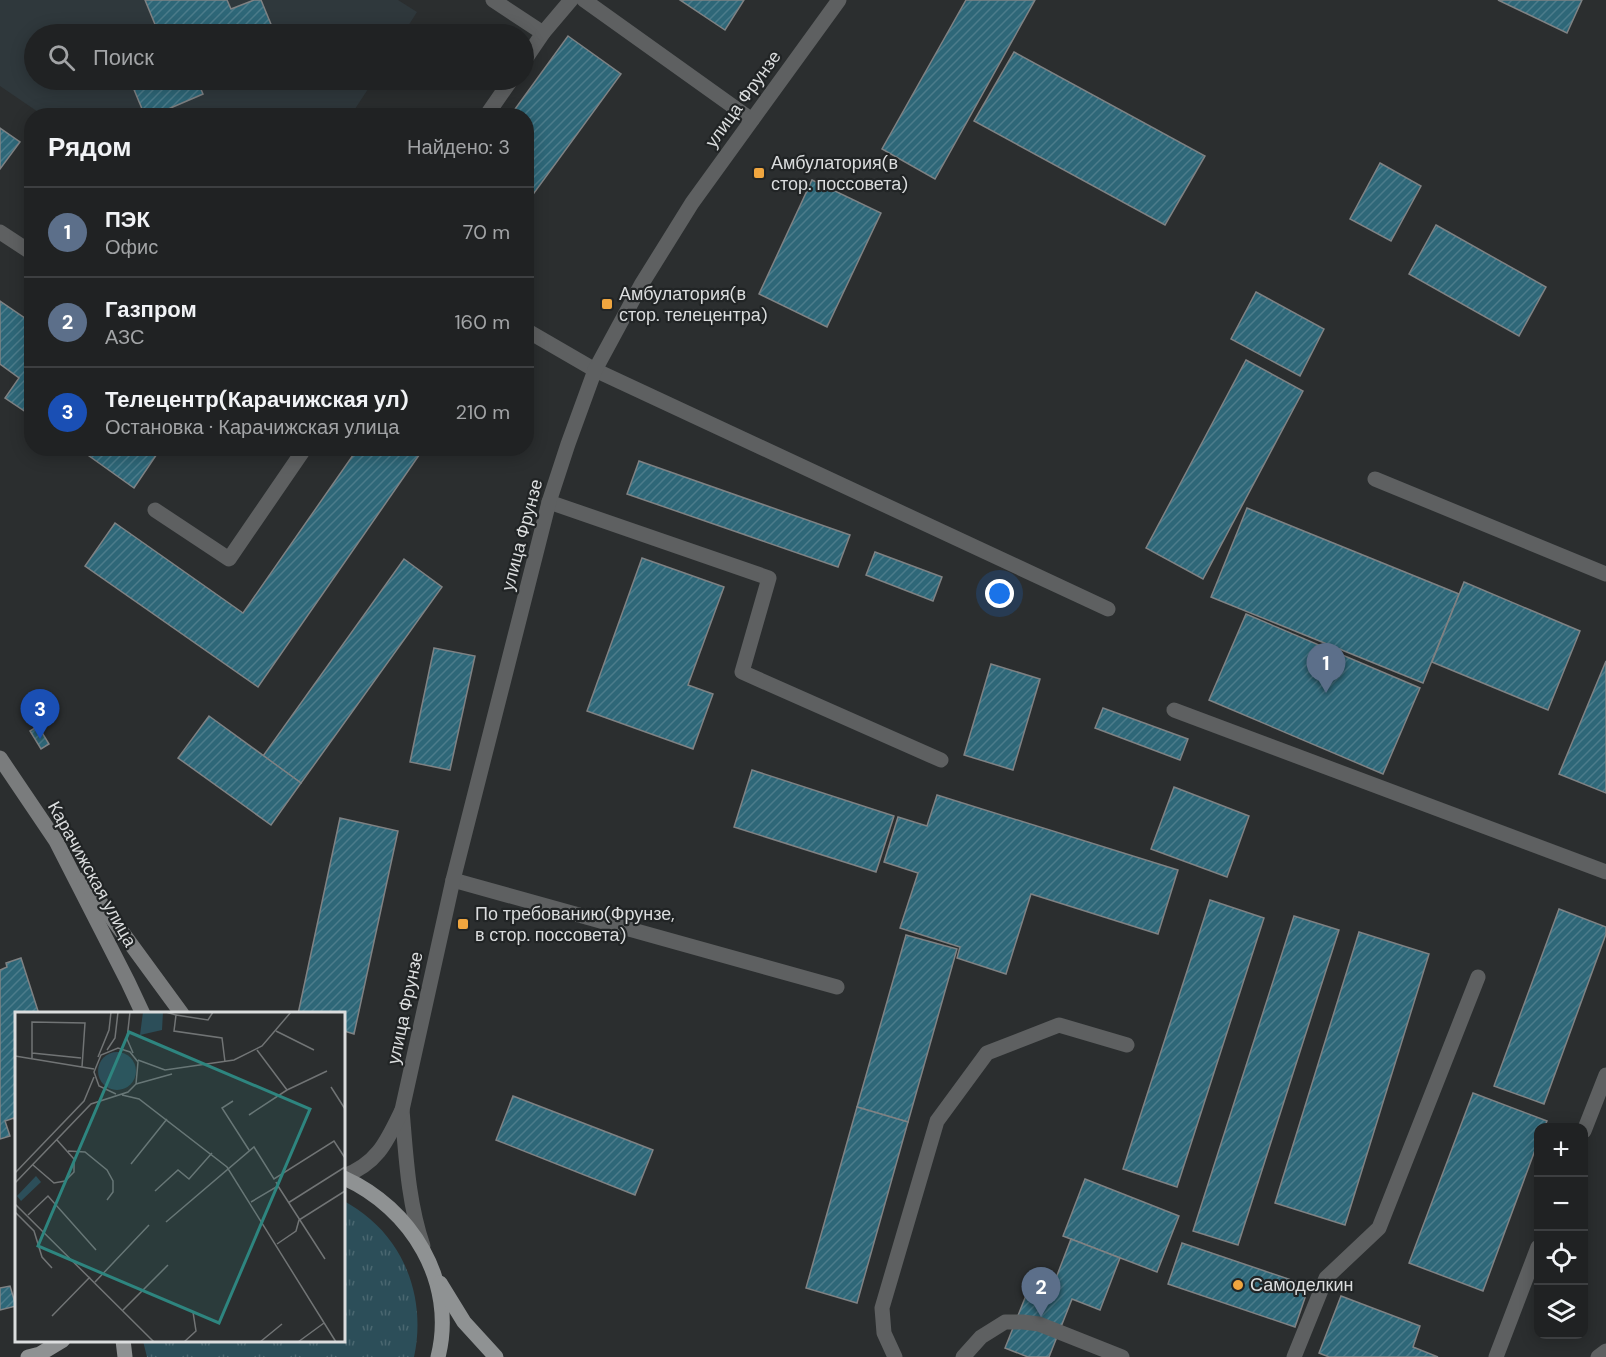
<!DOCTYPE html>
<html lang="ru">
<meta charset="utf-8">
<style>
:root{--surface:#202223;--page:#2d2f30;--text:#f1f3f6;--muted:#a2a4a6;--line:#3d3f41;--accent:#8c9099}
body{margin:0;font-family:"DM Sans",sans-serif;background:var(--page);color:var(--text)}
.controls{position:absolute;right:18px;bottom:18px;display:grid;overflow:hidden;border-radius:12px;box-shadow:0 3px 15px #0003}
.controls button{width:54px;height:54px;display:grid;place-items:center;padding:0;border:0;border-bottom:2px solid var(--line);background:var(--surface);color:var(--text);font:30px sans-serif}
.you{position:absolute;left:1000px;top:594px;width:21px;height:21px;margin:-15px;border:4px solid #fff;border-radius:50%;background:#1a73e8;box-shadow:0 0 0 9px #1a73e833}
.badge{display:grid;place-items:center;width:39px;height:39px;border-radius:50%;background:var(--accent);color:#fff;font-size:20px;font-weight:700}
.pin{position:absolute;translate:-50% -50px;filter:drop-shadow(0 2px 3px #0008)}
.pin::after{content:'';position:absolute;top:32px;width:21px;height:18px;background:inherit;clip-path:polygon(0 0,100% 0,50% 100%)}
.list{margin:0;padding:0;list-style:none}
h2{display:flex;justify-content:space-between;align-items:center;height:78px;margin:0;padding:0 24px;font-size:26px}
h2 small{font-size:20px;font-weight:400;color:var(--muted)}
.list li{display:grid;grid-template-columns:39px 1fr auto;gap:18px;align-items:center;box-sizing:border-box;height:90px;padding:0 24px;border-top:2px solid var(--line)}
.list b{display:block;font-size:22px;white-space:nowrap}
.list p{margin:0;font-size:20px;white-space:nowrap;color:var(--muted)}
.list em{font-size:20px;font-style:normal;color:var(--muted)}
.icon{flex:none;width:33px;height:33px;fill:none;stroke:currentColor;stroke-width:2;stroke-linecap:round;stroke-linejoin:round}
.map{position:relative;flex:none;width:1606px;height:1357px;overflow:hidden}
.search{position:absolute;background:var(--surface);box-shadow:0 3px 15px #0003;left:24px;top:24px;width:510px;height:66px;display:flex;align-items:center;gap:15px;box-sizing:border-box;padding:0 21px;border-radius:33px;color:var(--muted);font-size:22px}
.panel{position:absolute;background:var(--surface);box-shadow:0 3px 15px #0003;left:24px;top:108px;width:510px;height:348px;border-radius:24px}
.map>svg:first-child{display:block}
.built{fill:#2f383c}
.grass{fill:url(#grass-tufts)}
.building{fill:url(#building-hatch);stroke:#7f8284;stroke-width:1.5}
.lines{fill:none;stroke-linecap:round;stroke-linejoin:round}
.service{stroke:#5e6061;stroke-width:15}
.minor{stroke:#5e6061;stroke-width:15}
.tertiary{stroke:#5e6061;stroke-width:15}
.secondary{stroke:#7a7c7d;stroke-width:15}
.primary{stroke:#8f9293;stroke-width:15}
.poi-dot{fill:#f0a63f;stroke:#212425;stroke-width:2}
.labels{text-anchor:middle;stroke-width:4.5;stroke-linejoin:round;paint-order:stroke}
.street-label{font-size:18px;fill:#dbddde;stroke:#212425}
.poi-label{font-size:18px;fill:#dbddde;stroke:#212425;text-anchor:start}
.inset-road{fill:none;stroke:#717475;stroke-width:1.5}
.view{fill:#2e857f;fill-opacity:0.15;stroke:#2e857f;stroke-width:3}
.inset-edge{fill:none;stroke:#dbddde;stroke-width:3}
</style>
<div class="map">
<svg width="1606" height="1357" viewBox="0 0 1606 1357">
<defs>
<pattern id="grass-tufts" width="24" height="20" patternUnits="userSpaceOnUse" patternTransform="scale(1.5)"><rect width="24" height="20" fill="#2c4e59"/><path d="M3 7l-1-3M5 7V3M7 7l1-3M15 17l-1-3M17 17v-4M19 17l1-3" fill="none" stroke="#4a6770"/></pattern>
<pattern id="building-hatch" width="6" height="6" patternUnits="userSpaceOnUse" patternTransform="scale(1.5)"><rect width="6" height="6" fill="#2e6778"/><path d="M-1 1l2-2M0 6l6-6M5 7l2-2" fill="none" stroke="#4c7c8b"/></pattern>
</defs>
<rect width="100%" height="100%" fill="#2b2e2f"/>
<!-- built -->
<polygon class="built" points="0,0 398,0 417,12 403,34 34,34 34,80 374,80 351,115 44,116 0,86"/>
<!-- grass -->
<path class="grass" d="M 344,1201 C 353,1206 362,1212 370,1219 C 410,1253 425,1307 414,1357 L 147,1357 L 143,1341 L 344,1340 Z"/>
<!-- building -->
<g class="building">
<polygon points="145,0 227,0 231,9 254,0 261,0 275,34 159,34"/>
<polygon points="680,0 744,0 725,30"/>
<polygon points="966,0 1035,0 935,179 882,149"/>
<polygon points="1498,0 1582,0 1567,33"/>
<polygon points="568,36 621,74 526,204 526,116 510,116"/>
<polygon points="1014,52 1205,156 1165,225 974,121"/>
<polygon points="130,80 197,80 203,94 152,116 145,116"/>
<polygon points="0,128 20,142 0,169"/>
<polygon points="1380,163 1421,186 1391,241 1350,219"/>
<polygon points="812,180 881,213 827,327 759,294"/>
<polygon points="1436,225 1546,287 1519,336 1409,274"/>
<polygon points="1256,292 1324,329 1300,376 1231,339"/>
<polygon points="0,301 32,323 32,416 5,398 19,378 0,364"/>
<polygon points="1246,360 1303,391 1203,579 1146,548"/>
<polygon points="78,448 161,448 134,488"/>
<polygon points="358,448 424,448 258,687 85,566 115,523 243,613"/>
<polygon points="639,461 850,535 838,567 627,494"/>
<polygon points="1247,508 1459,594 1423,683 1211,597"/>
<polygon points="875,552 942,577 933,601 866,575"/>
<polygon points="642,558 724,587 688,685 713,694 693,749 587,711"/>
<polygon points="404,559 442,587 301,783 263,756"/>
<polygon points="1464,582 1580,631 1548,710 1432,662"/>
<polygon points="1246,614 1420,688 1383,774 1209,700"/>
<polygon points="434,648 475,656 450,770 410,762"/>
<polygon points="1606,661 1606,793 1559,774"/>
<polygon points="991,664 1040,679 1013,770 964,755"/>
<polygon points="1103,708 1188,739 1180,760 1095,728"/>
<polygon points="209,716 301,783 271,825 178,758"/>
<polygon points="38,726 49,744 41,749 30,731"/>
<polygon points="752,770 894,816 876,872 734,827"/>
<polygon points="1174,787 1249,816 1227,877 1151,849"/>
<polygon points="937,795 1178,870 1158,934 1031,894 1006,974 957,958 960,947 900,928 918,873 884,862 898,817 927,826"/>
<polygon points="340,818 398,831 354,1034 344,1031 344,1014 298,1014"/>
<polygon points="1210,900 1264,918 1177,1187 1123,1169"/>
<polygon points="1559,909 1606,927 1606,934 1544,1104 1494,1086"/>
<polygon points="1294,916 1339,930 1238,1245 1193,1231"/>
<polygon points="1359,932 1429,954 1345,1225 1275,1203"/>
<polygon points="906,935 957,949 908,1122 857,1107"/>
<polygon points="21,958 39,1014 16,1014 16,1124 14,1118 5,1121 10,1136 0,1139 0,970 7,967 6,963"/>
<polygon points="1473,1093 1547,1121 1544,1128 1538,1128 1538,1142 1483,1291 1409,1263"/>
<polygon points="513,1096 653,1150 635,1195 496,1140"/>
<polygon points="857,1107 908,1122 857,1303 806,1288"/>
<polygon points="1085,1179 1179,1216 1157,1272 1063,1236"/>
<polygon points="1071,1239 1120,1258 1100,1310 1072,1299 1049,1357 1028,1357 1005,1348 1031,1283 1051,1291"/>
<polygon points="1182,1243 1309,1286 1295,1327 1168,1284"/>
<polygon points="10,1286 16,1306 0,1310 0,1288"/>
<polygon points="1341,1296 1420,1326 1413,1347 1438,1357 1329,1357 1319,1353"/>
</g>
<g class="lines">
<!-- service -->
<g class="service">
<polyline points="493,0 543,33 524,61"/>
<polyline points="584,0 752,120"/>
<polyline points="543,33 571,0"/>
<polyline points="486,116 511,80"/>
<polyline points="0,232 32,253"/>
<polyline points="526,330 595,370 1108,609"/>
<polyline points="1375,479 1606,574"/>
<polyline points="549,502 769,578 742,672 941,760"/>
<polyline points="155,510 229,559 305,448"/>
<polyline points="1174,710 1606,872"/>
<polyline points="453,880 837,987"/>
<polyline points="895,1357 884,1333 882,1308 937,1121 987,1053 1059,1025 1127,1045"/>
<polyline points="963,1357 981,1337 1005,1322 1023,1322 1039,1324 1122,1357"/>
<polyline points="1294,1357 1326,1278 1379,1228 1478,977"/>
<polyline points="1598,1357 1606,1351"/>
</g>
<!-- minor -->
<g class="minor">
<polyline points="1584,1131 1606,1075"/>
<polyline points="1496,1357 1538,1247"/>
</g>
<!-- tertiary -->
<g class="tertiary">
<path d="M 402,1110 C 406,1156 408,1202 423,1246"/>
<path d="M 344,1176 C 378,1163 387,1141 402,1110 L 453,880 L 549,502 L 568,444 L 595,370 L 641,285 L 692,203 L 839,0"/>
</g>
<!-- secondary -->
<g class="secondary">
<polyline points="0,758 56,841 128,982 143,1014"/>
<polyline points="84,880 182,1014"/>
</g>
<!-- primary -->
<g class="primary">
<path d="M 344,1178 C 411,1208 457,1282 438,1357"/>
<polyline points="440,1283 464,1322 496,1357"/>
<polyline points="123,1340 125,1357"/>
<polyline points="28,1357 40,1354 63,1340"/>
</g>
</g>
<!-- markers -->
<g class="poi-dot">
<rect x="753" y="167" width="12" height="12" rx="3"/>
<rect x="601" y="298" width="12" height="12" rx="3"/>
<rect x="457" y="918" width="12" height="12" rx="3"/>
<circle cx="1238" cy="1285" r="6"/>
</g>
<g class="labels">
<!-- street labels -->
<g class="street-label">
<text transform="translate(743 99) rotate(-54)" y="6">улица Фрунзе</text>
<text transform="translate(522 535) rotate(-75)" y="6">улица Фрунзе</text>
<text transform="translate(92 874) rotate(61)" y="6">Карачижская улица</text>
<text transform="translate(405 1008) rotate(-78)" y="6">улица Фрунзе</text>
</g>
<!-- poi labels -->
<g class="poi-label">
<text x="771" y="169">Амбулатория(в<tspan x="771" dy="21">стор. поссовета)</tspan></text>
<text x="619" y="300">Амбулатория(в<tspan x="619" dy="21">стор. телецентра)</tspan></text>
<text x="475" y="920">По требованию(Фрунзе,<tspan x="475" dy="21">в стор. поссовета)</tspan></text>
<text x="1250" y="1291">Самоделкин</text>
</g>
</g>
<!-- overview -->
<g transform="translate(15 1012)">
<rect width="330" height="330" fill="#2b2e2f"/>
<path d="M83 59a19 19 0 1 1 38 0a19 19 0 1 1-38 0Z" fill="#2c4e59"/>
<path d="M 128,0 L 148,0 L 147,18 L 125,23 ZM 21,164 L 26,170 L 6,189 L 2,184 Z" fill="#2c4e59"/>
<path class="inset-road" d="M 115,0 L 112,27 L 118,41M 151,0 L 161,3 L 159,19 L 207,26 L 210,50M 161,3 L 193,8 L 198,0M 261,19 L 299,38M 92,38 L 100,26 L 103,0M 242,38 L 272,78 L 312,59M 17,41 L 66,46M 0,44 L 79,57M 83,45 L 94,18 L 96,0M 17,46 L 17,10 L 70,11 L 67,55M 123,48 L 150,58 L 219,48 L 247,34 L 276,0M 121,72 L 157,62M 316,75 L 330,97M 107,83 L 124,87 L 212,155 L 321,330M 218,89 L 207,96 L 234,138M 234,103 L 272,78M 53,139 L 70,140 L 92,158 L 98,169 L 98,180 L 92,188M 116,152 L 152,107M 18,153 L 39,171 L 50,169 L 59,160 L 59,147 L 42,128M 0,161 L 69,89 L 79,65M 0,171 L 76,92 L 113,80 L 121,72 L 123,50 L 115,40 L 103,36 L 86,43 L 79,60 L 84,74 L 101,82M 263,174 L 310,247M 140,179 L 163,158 L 174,167 L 197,141M 236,190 L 263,174 L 261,170M 273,191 L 330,155M 0,192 L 139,330M 0,200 L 19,219 L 27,245 L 37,256M 13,203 L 33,184 L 81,238M 151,210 L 239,135 L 259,167 L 319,129 L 330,146M 262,232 L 281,219 L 284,208 L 330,179M 80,270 L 134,213M 108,298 L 153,253M 37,304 L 75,265M 169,330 L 181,319 L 178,300M 245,330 L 267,312M 283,330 L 309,311"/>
<path class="view" d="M 114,20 L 295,97 L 204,311 L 23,234 Z"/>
<rect width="330" height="330" class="inset-edge"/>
</g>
</svg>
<div class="controls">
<button>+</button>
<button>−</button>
<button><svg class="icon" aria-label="locate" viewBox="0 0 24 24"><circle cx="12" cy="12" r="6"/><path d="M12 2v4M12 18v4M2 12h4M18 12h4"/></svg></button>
<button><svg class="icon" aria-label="layers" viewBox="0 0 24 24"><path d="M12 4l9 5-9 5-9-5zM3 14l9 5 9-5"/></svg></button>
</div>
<div class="you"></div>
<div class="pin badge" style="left:1326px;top:693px;background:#5c6f8a">1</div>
<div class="pin badge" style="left:1041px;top:1317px;background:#5c6f8a">2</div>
<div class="pin badge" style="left:40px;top:739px;background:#1a4fb4">3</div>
<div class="search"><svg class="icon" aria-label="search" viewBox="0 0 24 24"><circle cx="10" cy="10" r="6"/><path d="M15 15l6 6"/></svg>Поиск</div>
<section class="panel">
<h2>Рядом<small>Найдено: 3</small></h2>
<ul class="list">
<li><span class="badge" style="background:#5c6f8a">1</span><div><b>ПЭК</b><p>Офис</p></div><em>70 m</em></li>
<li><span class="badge" style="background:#5c6f8a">2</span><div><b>Газпром</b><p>АЗС</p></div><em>160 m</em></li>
<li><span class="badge" style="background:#1a4fb4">3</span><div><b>Телецентр(Карачижская ул)</b><p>Остановка · Карачижская улица</p></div><em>210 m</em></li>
</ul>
</section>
</div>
